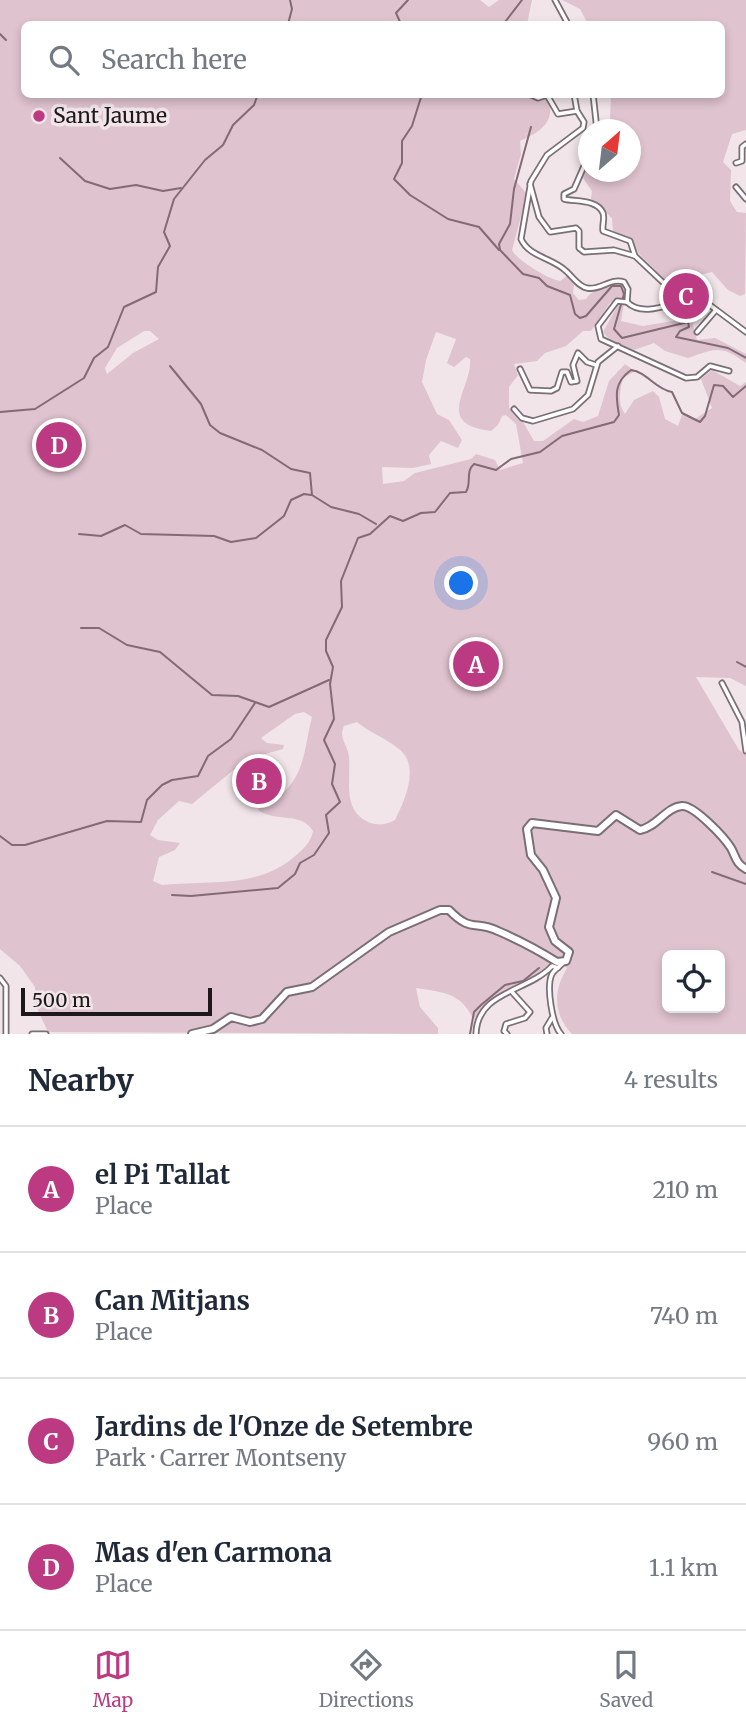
<!DOCTYPE html>
<meta charset="utf-8">
<style>
:root{--surface:#fff;--page:#f2f2f3;--text:#1f2937;--muted:#747a83;--line:#e0e1e3;--accent:#bc3a81}
body{margin:0;font-family:Merriweather,serif;background:var(--page);color:var(--text)}
.controls{position:absolute;right:21px;bottom:21px;display:grid;overflow:hidden;border-radius:10px;box-shadow:0 4px 10px #0003}
.controls button{width:63px;height:63px;display:grid;place-items:center;padding:0;border:0;border-bottom:2px solid var(--line);background:var(--surface);color:var(--text);font:35px sans-serif}
.compass{position:absolute;left:578px;top:119px;width:63px;height:63px;border-radius:50%;background:var(--surface);box-shadow:0 4px 10px #0003;rotate:28deg}
.scale{position:absolute;left:21px;bottom:18px;width:191px;box-sizing:border-box;padding-left:7px;border:4px solid #1d191b;border-top:0;font-size:19px;line-height:24px;white-space:nowrap;color:#1d191b;-webkit-text-stroke:5px #f1e5e9;paint-order:stroke}
.you{position:absolute;left:462px;top:584px;width:24px;height:24px;margin:-18px;border:5px solid #fff;border-radius:50%;background:#1a73e8;box-shadow:0 0 0 10px #1a73e833}
.badge{display:grid;place-items:center;width:46px;height:46px;border-radius:50%;background:var(--accent);color:#fff;font-size:23px;font-weight:700}
.pin{position:absolute;translate:-50% -50%;border:4px solid #fff;box-shadow:0 2px 7px #0006}
.list{margin:0;padding:0;list-style:none}
h2{display:flex;justify-content:space-between;align-items:center;height:91px;margin:0;padding:0 28px;font-size:30px}
h2 small{font-size:23px;font-weight:400;color:var(--muted)}
.list li{display:grid;grid-template-columns:46px 1fr auto;gap:21px;align-items:center;box-sizing:border-box;height:126px;padding:0 28px;border-top:2px solid var(--line)}
.list b{display:block;font-size:26px;white-space:nowrap}
.list p{margin:0;font-size:23px;white-space:nowrap;color:var(--muted)}
.list em{font-size:23px;font-style:normal;color:var(--muted)}
.icon{flex:none;width:38px;height:38px;fill:none;stroke:currentColor;stroke-width:2;stroke-linecap:round;stroke-linejoin:round}
.map{position:relative;flex:none;width:746px;height:1034px;overflow:hidden}
.search{position:absolute;background:var(--surface);box-shadow:0 4px 10px #0003;left:21px;right:21px;top:21px;height:77px;display:flex;align-items:center;gap:18px;box-sizing:border-box;padding:0 24px;border-radius:10px;color:var(--muted);font-size:26px}
.sheet{height:595px;background:var(--surface)}
nav{display:flex;justify-content:space-around;align-items:center;box-sizing:border-box;height:98px;border-top:2px solid var(--line);background:var(--surface);font-size:19px;color:var(--muted)}
nav a{display:grid;justify-items:center;gap:4px}
nav .on{color:var(--accent)}
.map>svg:first-child{display:block}
.green{fill:#dfc3ce;fill-rule:evenodd}
.lines{fill:none;stroke-linecap:round;stroke-linejoin:round}
.stream{stroke:#826b75;stroke-width:2}
.street-casing{stroke:#7a6f74;stroke-width:7}
.secondary-casing{stroke:#7a6f74;stroke-width:10}
.street{stroke:#fff;stroke-width:3.5}
.secondary{stroke:#fff;stroke-width:6}
.poi-dot{fill:#bc3a81;stroke:#f1e5e9;stroke-width:2.5}
.labels{text-anchor:middle;stroke-width:7;stroke-linejoin:round;paint-order:stroke}
.poi-label{font-size:21px;fill:#1d191b;stroke:#f1e5e9;text-anchor:start}
</style>
<div class="map">
<svg width="746" height="1034" viewBox="0 0 746 1034">
<rect width="100%" height="100%" fill="#f1e5e9"/>
<!-- green -->
<g class="green">
<path d="M 0,0 L 480,0 L 489,7 L 499,0 L 532,0 L 527,24 L 24,24 L 24,94 L 548,95 C 556,121 543,131 520,141 L 521,154 L 514,179 L 527,194 L 512,250 C 518,261 548,279 560,281 L 567,276 L 574,283 L 573,293 L 579,300 L 586,299 C 592,289 613,281 624,285 L 627,290 L 625,298 L 610,303 L 591,331 L 583,331 L 566,346 L 545,353 L 537,361 L 514,364 L 518,375 L 509,387 L 509,408 L 519,415 L 534,441 L 543,441 L 574,419 L 583,422 L 598,416 L 609,381 L 625,364 L 635,371 L 623,378 C 620,391 617,403 625,414 L 634,400 L 653,391 L 659,397 L 665,419 L 678,426 L 683,412 L 695,419 L 712,408 L 701,379 L 712,370 L 740,386 L 746,382 L 746,686 L 730,678 L 696,677 L 739,750 L 746,755 L 746,1034 L 572,1034 C 553,1014 553,991 567,968 L 557,960 C 530,984 491,988 474,1020 C 460,992 445,993 416,988 L 420,1007 L 438,1028 L 438,1034 L 48,1032 L 36,1006 L 35,987 L 20,966 L 0,949 ZM 144,331 L 150,331 L 159,339 L 133,353 L 107,374 L 105,368 L 117,348 ZM 436,332 L 456,339 L 447,363 L 454,367 L 466,357 L 470,359 C 473,388 432,424 491,431 L 498,425 L 502,416 L 506,415 L 516,424 L 523,463 L 500,470 L 495,460 L 476,454 L 471,459 L 415,473 L 404,481 L 383,484 L 382,467 L 413,468 L 431,464 L 429,455 L 441,441 L 458,448 L 462,440 L 449,420 L 437,414 L 422,382 L 426,360 ZM 304,712 L 312,717 C 305,743 306,770 285,791 C 277,800 264,798 258,810 C 276,823 301,811 313,831 C 311,842 303,850 294,857 C 257,889 208,880 162,885 L 153,881 L 159,857 L 175,850 L 180,843 L 158,840 L 150,835 L 158,820 L 179,801 L 192,804 L 247,759 L 283,749 L 284,745 L 267,743 L 261,738 L 295,714 ZM 357,722 C 370,733 386,738 399,749 C 421,766 404,802 395,820 C 386,825 377,826 368,822 C 342,810 351,780 349,757 C 348,745 338,738 344,726 ZM 667,955 L 720,955 L 720,1008 L 667,1008 Z"/>
<polygon points="562,0 746,0 746,130 732,134 723,162 731,170 730,201 737,212 746,213 745,294 740,296 728,290 712,272 696,276 682,288 674,288 640,255 630,239 613,231 612,218 591,199 592,191 583,178 588,165 588,172 630,172 630,130 603,129 610,119 611,95 722,94 722,24 588,24 580,9"/>
<path d="M 619,303 L 624,303 L 621,321 L 643,326 L 691,318 L 697,340 L 715,338 L 746,354 L 746,363 C 720,344 715,349 688,358 L 665,351 L 654,343 L 634,350 L 609,339 L 603,332 Z"/>
</g>
<g class="lines">
<!-- stream -->
<g class="stream">
<polyline points="288,24 292,9 290,0"/>
<polyline points="401,24 396,13 408,0"/>
<polyline points="497,24 505,22 522,0"/>
<polyline points="0,34 6,40"/>
<polyline points="422,94 412,126 402,141 402,163 394,179 410,195 448,219 479,227 499,250"/>
<polyline points="531,127 514,189 510,224 499,244 500,250 523,274 539,278 547,286 570,295 575,314 580,318 586,316 612,286 621,286 624,294 614,329 622,338 688,322 689,327 680,331 676,337 728,348 746,358"/>
<polyline points="60,158 85,181 110,189 136,185 163,191 181,188"/>
<polyline points="170,366 201,404 210,425 220,433 262,450 291,469 310,473 312,495 331,507 359,514 376,524"/>
<polyline points="0,412 35,409 84,378 94,358 108,347 124,307 156,292 158,267 170,246 164,232 174,199 205,160 223,145 233,125 254,105 258,94"/>
<polyline points="79,534 101,536 125,525 141,534 214,536 231,542 256,538 284,516 291,500 304,494 311,495"/>
<polyline points="81,628 99,628 127,645 160,652 212,695 238,696 269,707 329,680"/>
<polyline points="737,662 746,667"/>
<polyline points="0,836 12,845 25,845 107,821 141,822 147,800 162,785 172,780 198,776 208,756 231,739 255,703"/>
<polyline points="712,872 746,884"/>
<path d="M 172,895 L 191,896 L 278,888 L 295,874 L 300,863 L 314,855 L 329,833 L 326,815 L 340,802 L 332,784 L 335,764 L 324,740 L 334,719 L 330,684 L 333,667 L 326,651 L 326,640 L 342,607 L 341,581 L 358,538 L 370,534 L 390,516 L 403,521 L 421,513 L 435,512 L 450,493 L 466,492 C 472,482 465,472 474,464 L 496,470 L 511,459 L 540,452 L 562,436 L 614,422 L 619,415 C 616,397 613,383 631,370 C 647,372 655,389 672,392 L 682,413 L 700,422 L 705,416 L 714,385 L 723,386 L 733,397 L 746,386"/>
<polyline points="470,1034 474,1012 481,1005 505,985 523,981 539,968"/>
</g>
<!-- street casing -->
<g class="street-casing">
<g id="street">
<polyline points="555,0 568,24"/>
<polyline points="529,94 538,98 547,95 558,114 577,111"/>
<path d="M 574,94 L 577,111 L 584,122 L 583,128 L 547,155 L 531,181 L 521,239 C 529,257 553,258 566,271 C 572,276 579,287 587,288 C 600,291 611,277 624,282 L 628,289 L 627,302"/>
<polyline points="593,94 597,130"/>
<path d="M 588,157 L 574,189 L 564,194 L 564,199 C 575,202 597,199 603,213 C 605,218 602,225 603,231 L 630,241 L 635,256"/>
<polyline points="736,163 742,161 742,147 746,144"/>
<polyline points="530,184 539,217 550,232 576,228 579,231 579,248 584,252 614,250 635,256 670,289 689,290 698,296"/>
<polyline points="736,187 746,199"/>
<polygon points="696,297 699,297 698,300 696,300"/>
<polyline points="699,297 746,332"/>
<polyline points="627,302 617,301 598,326 601,339 686,378 697,377 710,366 729,371"/>
<path d="M 627,302 C 643,318 671,303 690,300 L 694,295"/>
<polyline points="697,332 716,310"/>
<polyline points="520,369 530,390 551,391 557,388 562,372 567,372 571,382 577,381 573,365 578,353 587,362 596,365"/>
<polyline points="514,409 522,418 533,421 573,409 588,395 598,362 618,346"/>
<polyline points="722,683 742,722 746,751"/>
<polyline points="0,978 6,986 6,1034"/>
<polyline points="32,1034 46,1034"/>
<path d="M 476,1034 C 477,991 528,992 552,966 L 558,968"/>
<polyline points="507,1034 504,1031 506,1024 525,1018 530,1012 512,992"/>
<polyline points="547,1034 546,1028 552,1018"/>
<path d="M 561,1034 C 552,1024 546,986 552,974 C 555,969 561,966 564,962"/>
</g>
</g>
<!-- secondary casing -->
<g class="secondary-casing">
<path id="secondary" d="M 192,1034 L 213,1029 L 231,1017 L 250,1022 L 262,1019 L 287,992 L 312,987 L 389,932 L 440,910 L 449,910 C 471,933 475,920 498,931 C 519,940 538,950 557,962 L 566,961 L 569,952 L 555,941 L 549,927 L 556,898 L 543,870 L 531,855 L 527,829 L 532,823 L 598,831 L 616,815 L 640,830 C 657,827 666,807 682,806 C 694,805 724,837 731,848 C 736,857 736,864 746,869"/>
</g>
<!-- street -->
<use href="#street" class="street"/>
<!-- secondary -->
<use href="#secondary" class="secondary"/>
</g>
<!-- markers -->
<circle class="poi-dot" cx="39" cy="116" r="7"/>
<g class="labels">
<!-- poi labels -->
<g class="poi-label">
<text x="53" y="123">Sant Jaume</text>
</g>
</g>
</svg>
<div class="controls">
<button><svg class="icon" aria-label="locate" viewBox="0 0 24 24"><circle cx="12" cy="12" r="6"/><path d="M12 2v4M12 18v4M2 12h4M18 12h4"/></svg></button>
</div>
<svg class="compass" viewBox="-18 -18 36 36"><path d="M0-13l5 13h-10z" fill="#e53935"/><path d="M0 13l5-13h-10z" fill="#747a83"/></svg>
<div class="scale">500 m</div>
<div class="you"></div>
<div class="pin badge" style="left:476px;top:664px">A</div>
<div class="pin badge" style="left:259px;top:781px">B</div>
<div class="pin badge" style="left:686px;top:296px">C</div>
<div class="pin badge" style="left:59px;top:445px">D</div>
<div class="search"><svg class="icon" aria-label="search" viewBox="0 0 24 24"><circle cx="10" cy="10" r="6"/><path d="M15 15l6 6"/></svg>Search here</div>
</div>
<section class="sheet">
<h2>Nearby<small>4 results</small></h2>
<ul class="list">
<li><span class="badge">A</span><div><b>el Pi Tallat</b><p>Place</p></div><em>210 m</em></li>
<li><span class="badge">B</span><div><b>Can Mitjans</b><p>Place</p></div><em>740 m</em></li>
<li><span class="badge">C</span><div><b>Jardins de l'Onze de Setembre</b><p>Park · Carrer Montseny</p></div><em>960 m</em></li>
<li><span class="badge">D</span><div><b>Mas d'en Carmona</b><p>Place</p></div><em>1.1 km</em></li>
</ul>
</section>
<nav>
<a class="on"><svg class="icon" aria-label="map" viewBox="0 0 24 24"><path d="M3 6l6-2 6 2 6-2v14l-6 2-6-2-6 2zM9 4v14M15 6v14"/></svg>Map</a>
<a><svg class="icon" aria-label="directions" viewBox="0 0 24 24"><path d="M12 3l9 9-9 9-9-9zM9 14v-3h6M13 9l2 2-2 2"/></svg>Directions</a>
<a><svg class="icon" aria-label="saved" viewBox="0 0 24 24"><path d="M7 4h10v16l-5-4-5 4z"/></svg>Saved</a>
</nav>
